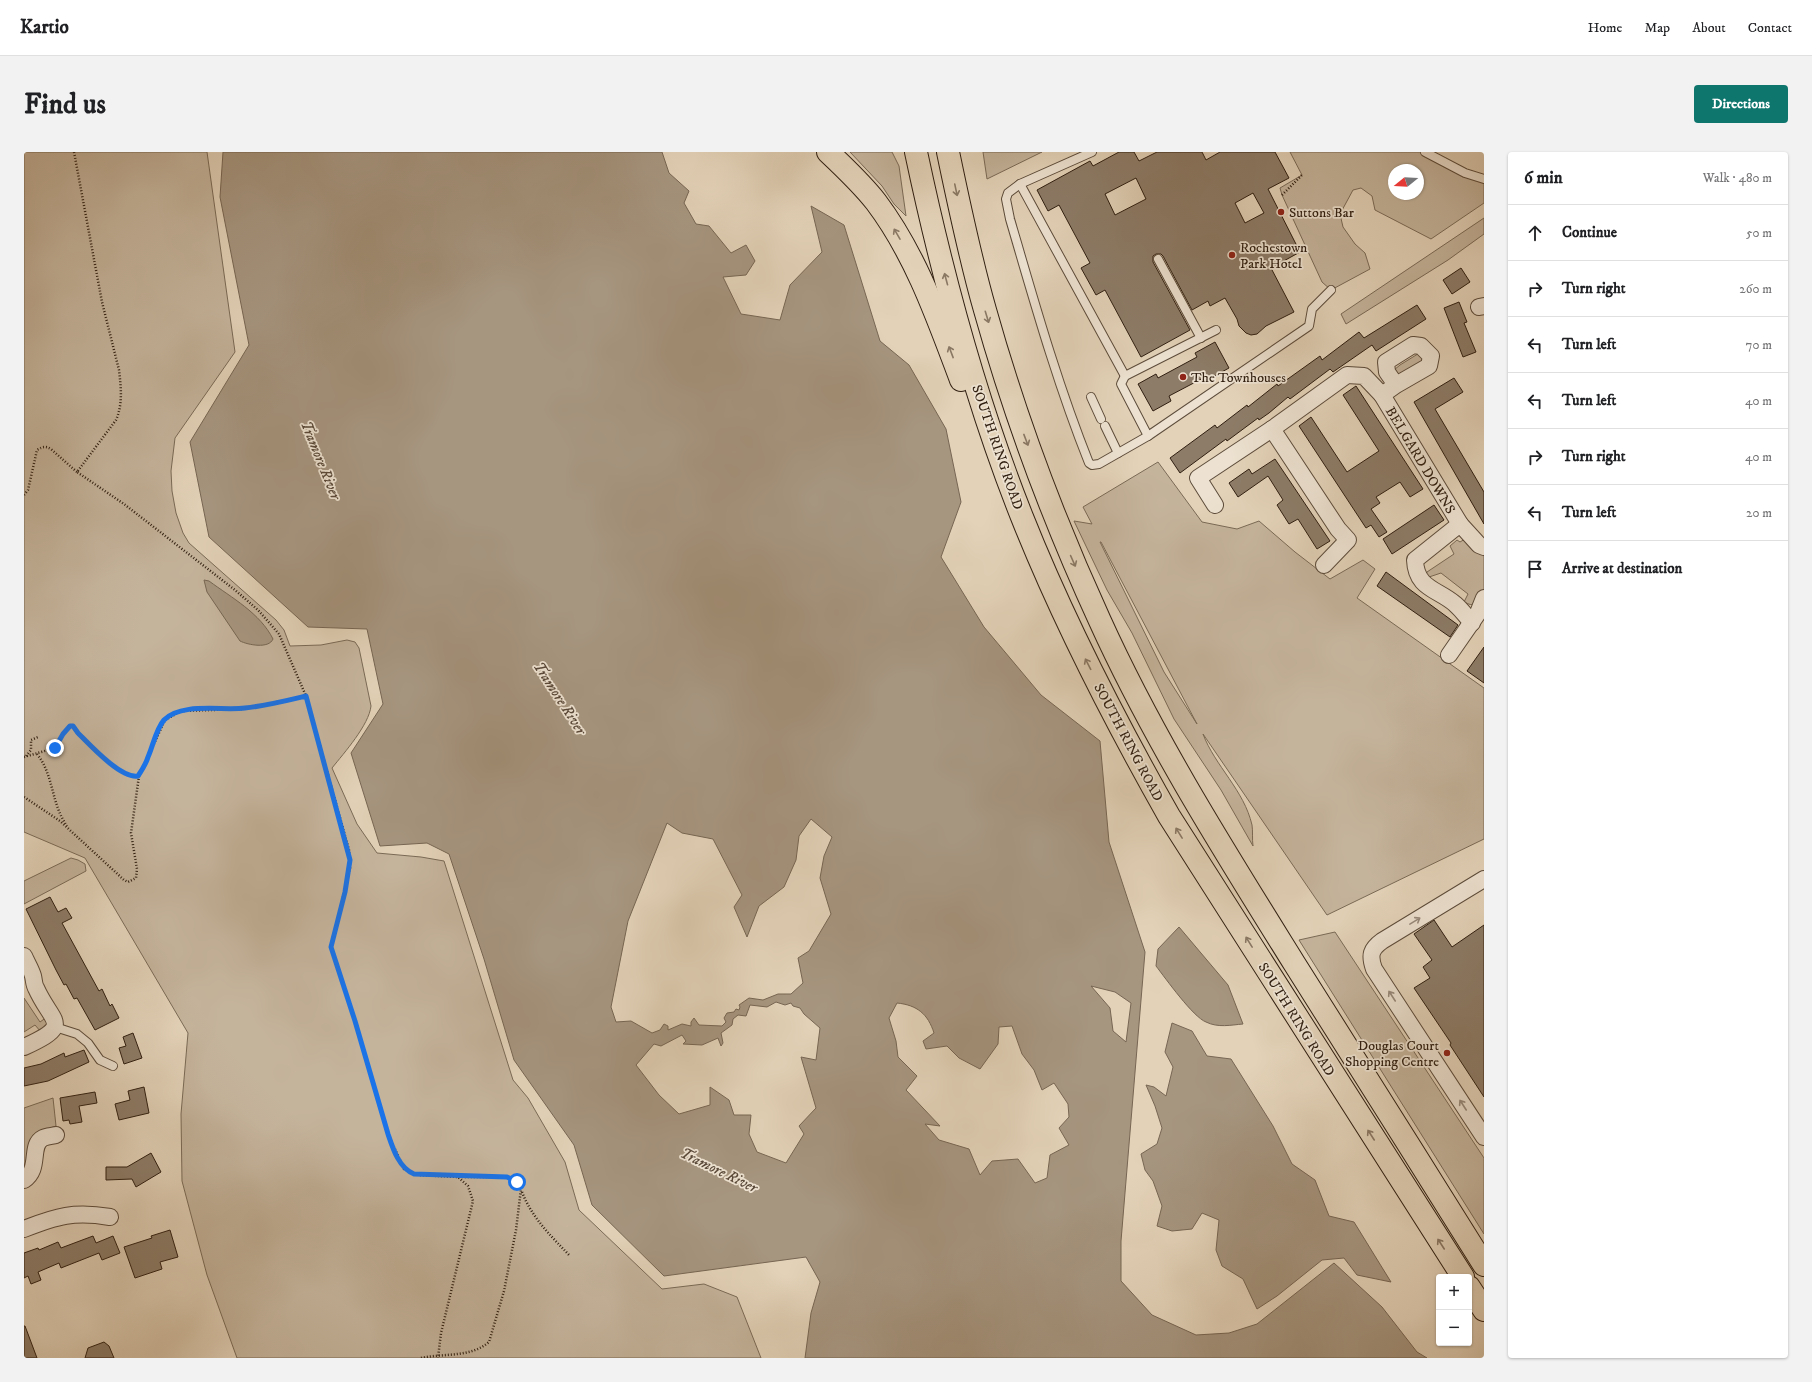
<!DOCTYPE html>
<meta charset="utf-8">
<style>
:root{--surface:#fff;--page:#f2f2f2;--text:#202124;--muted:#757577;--line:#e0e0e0;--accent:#0f766e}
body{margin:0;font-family:"IM FELL DW Pica",serif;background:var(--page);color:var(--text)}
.controls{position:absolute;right:12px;bottom:12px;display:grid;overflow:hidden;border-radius:4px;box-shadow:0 1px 3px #0004}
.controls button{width:36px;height:36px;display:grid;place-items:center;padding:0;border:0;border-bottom:1px solid var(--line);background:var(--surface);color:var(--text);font:20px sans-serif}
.compass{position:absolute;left:1364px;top:12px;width:36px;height:36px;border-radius:50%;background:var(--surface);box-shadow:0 1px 3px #0004;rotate:252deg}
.stop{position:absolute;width:12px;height:12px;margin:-9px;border:3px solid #1a73e8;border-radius:50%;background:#fff}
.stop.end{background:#1a73e8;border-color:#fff;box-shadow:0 1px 4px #0008}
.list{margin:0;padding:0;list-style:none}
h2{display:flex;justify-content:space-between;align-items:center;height:52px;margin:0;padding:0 16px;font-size:17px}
h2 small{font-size:13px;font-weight:400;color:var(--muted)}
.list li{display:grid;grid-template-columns:26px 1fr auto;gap:12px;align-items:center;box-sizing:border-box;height:56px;padding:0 16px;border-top:1px solid var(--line)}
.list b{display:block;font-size:15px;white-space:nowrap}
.list em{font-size:13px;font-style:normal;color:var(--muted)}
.icon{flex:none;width:22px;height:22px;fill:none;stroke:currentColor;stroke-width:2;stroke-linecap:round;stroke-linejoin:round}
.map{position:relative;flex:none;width:1460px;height:1206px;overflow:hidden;border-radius:4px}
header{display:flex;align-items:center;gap:24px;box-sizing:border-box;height:56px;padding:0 20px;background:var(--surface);border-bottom:1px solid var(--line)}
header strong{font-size:19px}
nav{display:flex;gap:22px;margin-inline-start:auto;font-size:14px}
.intro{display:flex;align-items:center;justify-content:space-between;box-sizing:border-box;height:96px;padding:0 24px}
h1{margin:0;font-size:28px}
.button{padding:10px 18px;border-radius:4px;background:var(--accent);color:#fff;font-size:14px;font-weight:700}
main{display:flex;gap:24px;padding:0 24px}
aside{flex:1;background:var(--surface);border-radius:4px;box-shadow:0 1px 3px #0004}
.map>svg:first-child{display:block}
.green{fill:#c5b49c;stroke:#7a6a56;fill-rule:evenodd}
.water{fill:#a6957f;stroke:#776653;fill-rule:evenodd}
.building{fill:#8d7c68;stroke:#301f11;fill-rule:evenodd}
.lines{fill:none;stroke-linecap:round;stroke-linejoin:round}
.lane-casing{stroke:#5d4c3b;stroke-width:10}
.street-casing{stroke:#5d4c3b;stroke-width:18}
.highway-casing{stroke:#301f11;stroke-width:24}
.path{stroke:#301f11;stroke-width:2.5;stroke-dasharray:1 2;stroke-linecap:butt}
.lane{stroke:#ede2d1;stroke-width:8}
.street{stroke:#ede2d1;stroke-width:16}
.highway{stroke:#e3d2b8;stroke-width:22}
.oneway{stroke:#8a7864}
.oneway2{stroke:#988a7b}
.route{stroke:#1a73e8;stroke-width:5}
.poi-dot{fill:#8f2418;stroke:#ede2d1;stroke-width:1.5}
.labels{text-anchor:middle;stroke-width:3.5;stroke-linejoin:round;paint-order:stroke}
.poi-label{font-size:14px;fill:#301f11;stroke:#ede2d1;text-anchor:start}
.street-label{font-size:14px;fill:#301f11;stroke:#ede2d1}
.water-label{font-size:15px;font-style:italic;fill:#594838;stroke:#ede2d1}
</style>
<header>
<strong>Kartio</strong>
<nav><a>Home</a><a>Map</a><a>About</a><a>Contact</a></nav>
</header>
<div class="intro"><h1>Find us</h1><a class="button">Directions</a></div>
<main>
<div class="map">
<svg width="1460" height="1206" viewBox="0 0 1460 1206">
<rect width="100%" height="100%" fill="#e3d2b8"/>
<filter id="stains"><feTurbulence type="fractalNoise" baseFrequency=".005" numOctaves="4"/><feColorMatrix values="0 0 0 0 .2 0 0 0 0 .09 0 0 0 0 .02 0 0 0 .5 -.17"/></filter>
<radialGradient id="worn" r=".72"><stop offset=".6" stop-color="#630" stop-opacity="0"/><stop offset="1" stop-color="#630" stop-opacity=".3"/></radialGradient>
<!-- green -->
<g class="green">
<path d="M 0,0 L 183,0 L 211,200 L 151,286 L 147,319 L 148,339 L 152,361 L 159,381 L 165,391 L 252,468 L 260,478 L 266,494 L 297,493 L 323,488 L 331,490 L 335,496 L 347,554 C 345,573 320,601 308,616 L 333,672 L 353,701 L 397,705 L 420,709 L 489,928 L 504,946 L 541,1010 L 555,1058 L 638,1137 L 680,1132 L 713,1145 L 737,1206 L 213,1206 L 183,1123 L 158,1029 L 157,962 L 164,881 L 61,706 L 0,680 Z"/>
<polygon points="826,0 868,0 875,14 882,64 870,52 858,34"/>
<polygon points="959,0 1018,0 963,27"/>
<path d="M 1266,0 L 1401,0 L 1460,27 L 1460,51 L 1407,87 L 1351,58 L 1348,44 L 1337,36 L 1329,38 L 1316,62 L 1319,75 L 1331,92 L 1341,101 L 1346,117 L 1307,138 L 1298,130 L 1258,43 L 1256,36 L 1278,23 ZM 1370,18 L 1394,18 L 1394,42 L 1370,42 Z"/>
<polygon points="1460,66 1460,82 1424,108 1322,172 1317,162"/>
<polygon points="1397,200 1405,206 1376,228 1370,218 1376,213"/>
<path d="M 1134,310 L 1178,370 L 1213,377 L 1235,369 L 1271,400 L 1306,427 L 1339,408 L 1351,417 L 1333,446 L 1460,536 L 1460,687 L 1303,763 L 1179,582 C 1191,614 1220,638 1228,673 C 1229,679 1228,687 1229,694 L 1197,638 L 1150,567 L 1108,481 L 1083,438 L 1050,369 L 1068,372 L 1059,355 ZM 1076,390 L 1077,390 L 1173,572 L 1140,520 Z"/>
<path d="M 1441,387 L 1460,400 L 1460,446 C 1452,453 1450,455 1440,450 L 1444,442 L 1417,421 L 1405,425 L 1402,422 L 1403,420 L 1430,402 L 1426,394 L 1433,388 L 1436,390 Z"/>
<polygon points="47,706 54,708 61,712 62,719 0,752 0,729"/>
<polygon points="1311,780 1460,1006 1460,1082 1275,788"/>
<polygon points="0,846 16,870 23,865 25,869 17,880 11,873 0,880"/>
<path d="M 29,946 L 32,974 C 0,985 11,987 0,1014 L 0,956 Z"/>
</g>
<!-- water -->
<g class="water">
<path d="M 199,0 L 638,0 L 645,21 L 665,39 L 660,51 L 672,72 L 685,74 L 707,101 L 722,93 L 731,109 L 722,123 L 699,125 L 717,162 L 756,168 L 766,133 L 798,100 L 787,54 L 820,73 L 856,189 L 885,213 L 922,277 L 937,350 L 917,405 L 960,475 L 1017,543 L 1076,589 L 1085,690 L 1121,800 L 1097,1089 L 1097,1129 L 1128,1163 L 1172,1183 L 1205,1181 L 1233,1172 L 1310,1111 L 1358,1155 L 1393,1200 L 1403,1206 L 781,1206 L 787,1161 L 796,1130 L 782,1105 L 640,1124 L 568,1053 L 550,993 L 490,908 L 460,807 L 425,702 L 403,691 L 356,694 L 327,601 L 359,552 L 343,477 L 284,475 L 185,385 L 166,290 L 225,193 L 196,45 ZM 787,667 L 808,685 L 800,704 L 796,726 L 807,762 L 785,799 L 774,806 L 779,831 L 767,842 L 754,842 L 739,848 L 725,846 L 715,853 L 716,855 L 715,858 L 712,857 L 710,860 L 703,861 L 700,866 L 702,870 L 698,874 L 675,873 L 670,866 L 667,870 L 667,874 L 658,872 L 644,878 L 644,874 L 640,872 L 636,878 L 628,881 L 607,869 L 592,870 L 587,855 L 604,769 L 643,671 L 658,681 L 689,687 L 718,743 L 710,755 L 723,785 L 735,754 L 760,735 L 772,708 L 775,684 ZM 1067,834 L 1091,840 L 1107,851 L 1102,890 L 1089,879 L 1086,856 ZM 752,850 L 761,853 L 767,851 L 769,854 L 776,856 L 780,862 L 796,876 L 792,908 L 777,905 L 792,956 L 775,974 L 780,982 L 762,1011 L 733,1000 L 725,982 L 727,963 L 710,963 L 705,948 L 686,935 L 686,953 L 655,962 L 635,943 L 612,913 L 630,892 L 637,894 L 658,883 L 662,889 L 659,892 L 678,893 L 694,886 L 697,894 L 699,891 L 697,881 L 708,873 L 709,867 L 714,863 L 722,864 L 726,853 L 743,855 ZM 873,851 C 893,853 904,862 910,881 L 899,889 L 902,897 L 923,894 L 935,906 L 956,917 L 974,892 L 975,875 L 988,874 L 998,902 L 1010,918 L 1018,938 L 1030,931 L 1044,952 L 1045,965 L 1035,976 L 1045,993 L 1026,1003 L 1023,1026 L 1011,1031 L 994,1007 L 968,1009 L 956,1023 L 945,997 L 915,988 L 901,972 L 916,974 L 882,938 L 893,924 L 874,905 L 872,889 L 865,866 Z"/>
<path d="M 180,428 L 185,429 C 208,446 236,461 249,487 C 245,497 224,493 216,489 L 183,440 Z"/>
<path d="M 1155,775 L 1204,833 L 1219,872 C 1207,873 1194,876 1182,870 C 1169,865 1142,827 1132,814 L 1134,797 Z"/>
<polygon points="1148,871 1168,879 1183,904 1207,907 1249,974 1268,1012 1291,1028 1305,1064 1330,1070 1367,1130 1333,1123 1320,1106 1298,1108 1253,1144 1233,1157 1219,1127 1198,1114 1192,1098 1195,1068 1178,1061 1168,1077 1148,1079 1133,1074 1138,1054 1129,1029 1121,1018 1117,1002 1133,992 1138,976 1131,954 1122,933 1130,935 1142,944 1149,915 1141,900"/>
</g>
<!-- building -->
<g class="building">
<path d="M 1095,0 L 1110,0 L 1115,9 L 1133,0 L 1178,0 L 1182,8 L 1196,0 L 1251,0 L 1265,26 L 1244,37 L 1276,100 L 1247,116 L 1270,160 L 1242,174 L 1233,182 L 1227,183 L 1222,181 L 1215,174 L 1213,167 L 1201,146 L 1186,154 L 1184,149 L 1168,158 L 1139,104 L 1137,102 L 1132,102 L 1129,104 L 1129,110 L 1166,178 L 1117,205 L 1081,138 L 1072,143 L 1057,116 L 1066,111 L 1035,53 L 1024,59 L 1013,38 L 1066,9 L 1069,14 ZM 1112,26 L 1122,47 L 1091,63 L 1081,42 ZM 1229,41 L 1240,61 L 1221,71 L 1211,51 Z"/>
<polygon points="1437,116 1446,130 1428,142 1419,128"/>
<polygon points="1435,150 1443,170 1440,171 1452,200 1439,205 1420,156"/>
<polygon points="1393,153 1402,167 1352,199 1348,193 1309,220 1306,217 1266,247 1264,245 1245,261 1235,268 1234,266 1203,289 1202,287 1156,321 1146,306 1191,273 1193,276 1223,253 1224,255 1253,232 1254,234 1296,204 1298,208 1335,180 1340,186"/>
<polygon points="1191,190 1205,216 1185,227 1183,224 1145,244 1147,249 1129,259 1114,232 1132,222 1134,226 1173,205 1171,201"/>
<polygon points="1430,226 1439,240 1411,257 1460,340 1460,372 1390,250"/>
<polygon points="1332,234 1399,337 1386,345 1376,330 1352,345 1356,351 1347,357 1363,380 1355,385 1347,373 1342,376 1275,274 1287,265 1323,320 1355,299 1319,243"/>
<polygon points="1251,307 1306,389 1293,397 1274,367 1265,372 1253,353 1259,348 1244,324 1214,345 1205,331 1225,317 1228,322"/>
<polygon points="1410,353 1420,368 1368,402 1359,387"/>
<polygon points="1362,420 1434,473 1426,485 1353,434"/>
<polygon points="1460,495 1460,531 1443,519"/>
<polygon points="26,745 34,760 42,756 48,766 38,771 75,839 78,837 86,854 88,852 95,866 71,878 53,846 50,847 42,832 40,833 32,818 2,757"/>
<polygon points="1410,768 1428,795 1460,773 1460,945 1426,893 1427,891 1390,836 1406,826 1399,815 1408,808 1390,782"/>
<polygon points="109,881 118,906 100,912 95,896 102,894 99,885"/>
<polygon points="60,898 65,910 24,929 0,934 0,916 17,912 40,901 41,905"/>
<polygon points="120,935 125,961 95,968 91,952 106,948 104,939"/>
<polygon points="71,940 73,951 55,954 58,970 46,972 45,968 39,969 36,946"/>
<polygon points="127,1001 137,1020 112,1035 108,1027 82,1028 82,1015 103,1015"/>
<polygon points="146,1078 154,1105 136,1110 138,1117 111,1126 100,1095 128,1086 127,1084"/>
<polygon points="69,1084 72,1091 89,1084 96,1101 78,1108 75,1101 37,1116 35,1111 14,1120 17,1128 7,1132 4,1124 0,1126 0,1101 14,1096 15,1098 34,1090 37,1096"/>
<polygon points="0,1174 1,1174 13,1206 0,1206"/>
<polygon points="80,1190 85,1194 90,1206 61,1206 64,1196"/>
</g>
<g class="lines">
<!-- lane casing -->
<g class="lane-casing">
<g id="lane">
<path d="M 1068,0 L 996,32 L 984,41 L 982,47 L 986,67 C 1010,149 1033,231 1065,311 L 1068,313 L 1075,312 L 1124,284 L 1285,174 L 1288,157 L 1307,138"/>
<polyline points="1401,0 1441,21 1460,27"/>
<polyline points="996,32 1101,224"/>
<polyline points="1134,107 1177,186"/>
<polyline points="1067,245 1077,267"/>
<polyline points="1081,274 1094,301"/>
<polyline points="1124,284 1097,232 1101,224 1192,178"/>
<polyline points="31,875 53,882 64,891 76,908 89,914"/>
</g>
</g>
<!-- street casing -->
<g class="street-casing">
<g id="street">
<polyline points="1455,155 1460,154"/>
<polyline points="1358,243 1372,233 1405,214 1407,204 1397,194 1389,193 1362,210 1363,220 1372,233"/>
<polyline points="1248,277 1314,377 1324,388 1300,413"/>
<polyline points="1191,353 1174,326 1248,277 1323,223 1340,224 1358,243 1436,372"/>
<path d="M 1448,471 C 1442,464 1437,457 1431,452 C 1414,437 1392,437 1391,408 L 1436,372 L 1455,393 L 1460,395"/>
<polyline points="1425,503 1454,461 1460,446"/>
<path d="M 1460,727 L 1358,789 C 1347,797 1345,803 1350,817 L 1460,985"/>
<path d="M 0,804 C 3,811 7,817 9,824 C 10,828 10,833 12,836 C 28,872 50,872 0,895"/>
<path d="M 0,1028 C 17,1017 5,993 19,986 C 23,984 28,984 32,983"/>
<path d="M 0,1077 C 33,1064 50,1059 86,1065"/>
</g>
</g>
<!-- highway casing -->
<g class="highway-casing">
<g id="highway">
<path d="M 804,0 C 821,16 838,32 852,50 C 892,103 914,167 937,228"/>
<path d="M 892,0 C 918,123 951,247 998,365 C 1039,468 1090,567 1145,664 L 1439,1125"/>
<path d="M 924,0 C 935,53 946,106 961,158 C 991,265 1030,369 1076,469 C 1130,588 1201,700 1270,811 C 1334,912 1397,1012 1460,1113"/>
<polyline points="1445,1135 1460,1158"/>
</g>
</g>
<!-- path -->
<g class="path">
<path d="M 50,0 L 78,150 L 95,218 C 97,235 99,252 92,268 L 53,320 L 100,352 L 211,438 L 234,458 L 255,482 L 282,544 L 325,698 L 326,716 L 307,795 L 331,869 L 364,982 L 380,1017 L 394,1023 L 434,1025 L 444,1034 L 449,1049 L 417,1181 L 414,1206"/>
<polyline points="1258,43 1278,23"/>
<path d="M 0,343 L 4,338 L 13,298 C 19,294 23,294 28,298 L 53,320"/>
<path d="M 13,602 C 30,623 27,652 43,674"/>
<polyline points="2,604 7,598 7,588 14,585"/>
<path d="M 0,605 L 31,596 L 39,582 L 45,574 L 49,574 L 53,581 C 66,593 97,627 115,624"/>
<polyline points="0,645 36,669 100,728 104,730 112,726 113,717 107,681 115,624 141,568 157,559 219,557 282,544"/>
<path d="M 498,1040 C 508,1066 527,1084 546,1104"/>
<path d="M 397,1206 C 420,1201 446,1206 465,1190 L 480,1139 L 492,1078 L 497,1037 L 493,1030 L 483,1025 L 434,1025"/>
</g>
<!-- lane -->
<use href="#lane" class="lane"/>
<!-- street -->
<use href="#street" class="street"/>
<!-- highway -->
<use href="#highway" class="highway"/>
</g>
<!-- one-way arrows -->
<defs><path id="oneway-shaft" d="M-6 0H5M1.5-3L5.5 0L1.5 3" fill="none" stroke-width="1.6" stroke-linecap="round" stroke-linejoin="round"/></defs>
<g class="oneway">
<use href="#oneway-shaft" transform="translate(932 38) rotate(78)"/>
<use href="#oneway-shaft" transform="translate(873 82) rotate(-120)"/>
<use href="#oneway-shaft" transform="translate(922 127) rotate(-105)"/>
<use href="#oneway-shaft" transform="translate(963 165) rotate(73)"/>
<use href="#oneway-shaft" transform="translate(927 200) rotate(-111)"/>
<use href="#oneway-shaft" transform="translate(1002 288) rotate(69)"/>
<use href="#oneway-shaft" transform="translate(1049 409) rotate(66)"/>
<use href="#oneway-shaft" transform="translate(1064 512) rotate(-117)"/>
<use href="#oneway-shaft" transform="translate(1155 681) rotate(-122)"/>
<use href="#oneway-shaft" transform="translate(1225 790) rotate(-122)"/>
<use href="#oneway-shaft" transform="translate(1347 983) rotate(-123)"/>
<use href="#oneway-shaft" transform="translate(1417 1092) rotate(-123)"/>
</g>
<g class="oneway2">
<use href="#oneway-shaft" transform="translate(1391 769) rotate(-31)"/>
<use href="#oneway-shaft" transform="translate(1368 844) rotate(-123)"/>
<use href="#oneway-shaft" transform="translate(1439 953) rotate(-123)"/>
</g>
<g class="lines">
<!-- route -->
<path class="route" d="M 31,596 L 39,582 L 46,574 L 49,574 L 54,581 C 66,593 97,627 114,624 C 118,618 122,612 124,605 C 129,594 132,577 140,568 C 157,550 199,559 221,556 C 241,554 261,549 282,544 L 326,708 L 321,740 L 307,795 L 331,869 L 364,982 C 369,997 375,1016 390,1022 L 483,1025 L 493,1030"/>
</g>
<!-- markers -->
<g class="poi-dot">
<circle cx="1257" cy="60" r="4"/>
<circle cx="1208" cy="103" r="4"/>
<circle cx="1159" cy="225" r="4"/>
<circle cx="1423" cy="901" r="4"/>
</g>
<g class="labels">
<!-- poi labels -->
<g class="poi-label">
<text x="1265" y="65">Suttons Bar</text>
<text x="1216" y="100">Rochestown<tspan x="1216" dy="16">Park Hotel</tspan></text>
<text x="1167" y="230">The Townhouses</text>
<text x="1415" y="898" text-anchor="end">Douglas Court<tspan x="1415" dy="16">Shopping Centre</tspan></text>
</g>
<!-- street labels -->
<g class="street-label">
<text transform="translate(974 295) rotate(71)" y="5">SOUTH RING ROAD</text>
<text transform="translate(1397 308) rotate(59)" y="5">BELGARD DOWNS</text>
<text transform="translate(1105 590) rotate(62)" y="5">SOUTH RING ROAD</text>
<text transform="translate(1273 867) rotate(58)" y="5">SOUTH RING ROAD</text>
</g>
<!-- water labels -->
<g class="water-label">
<text transform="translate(297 308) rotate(68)" y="5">Tramore River</text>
<text transform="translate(536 546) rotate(57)" y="5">Tramore River</text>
<text transform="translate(695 1018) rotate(26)" y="5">Tramore River</text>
</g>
</g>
<rect width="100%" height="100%" filter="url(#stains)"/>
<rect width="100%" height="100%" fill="url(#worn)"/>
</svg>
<div class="controls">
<button>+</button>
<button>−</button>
</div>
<svg class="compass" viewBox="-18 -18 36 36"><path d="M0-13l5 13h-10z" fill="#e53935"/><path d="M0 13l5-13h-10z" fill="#757577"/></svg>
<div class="stop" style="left:493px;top:1030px"></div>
<div class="stop end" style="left:31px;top:596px"></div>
</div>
<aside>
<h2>6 min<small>Walk · 480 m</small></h2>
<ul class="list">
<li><svg class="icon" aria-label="ahead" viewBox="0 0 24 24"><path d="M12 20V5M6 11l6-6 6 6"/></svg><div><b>Continue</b></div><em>50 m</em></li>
<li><svg class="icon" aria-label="right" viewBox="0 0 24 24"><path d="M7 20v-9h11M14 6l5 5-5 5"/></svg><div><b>Turn right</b></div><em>260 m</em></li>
<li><svg class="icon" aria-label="left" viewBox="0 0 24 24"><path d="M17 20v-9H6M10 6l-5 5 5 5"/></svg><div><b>Turn left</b></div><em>70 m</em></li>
<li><svg class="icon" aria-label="left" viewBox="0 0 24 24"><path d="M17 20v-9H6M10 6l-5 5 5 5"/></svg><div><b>Turn left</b></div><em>40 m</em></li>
<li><svg class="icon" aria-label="right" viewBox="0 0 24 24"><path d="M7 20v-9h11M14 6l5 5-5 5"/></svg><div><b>Turn right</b></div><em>40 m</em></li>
<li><svg class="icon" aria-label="left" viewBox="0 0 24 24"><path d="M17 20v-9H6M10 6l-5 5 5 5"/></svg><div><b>Turn left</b></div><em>20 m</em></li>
<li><svg class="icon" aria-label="arrive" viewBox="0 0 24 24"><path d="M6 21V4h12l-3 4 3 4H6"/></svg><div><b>Arrive at destination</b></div></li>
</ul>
</aside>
</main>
